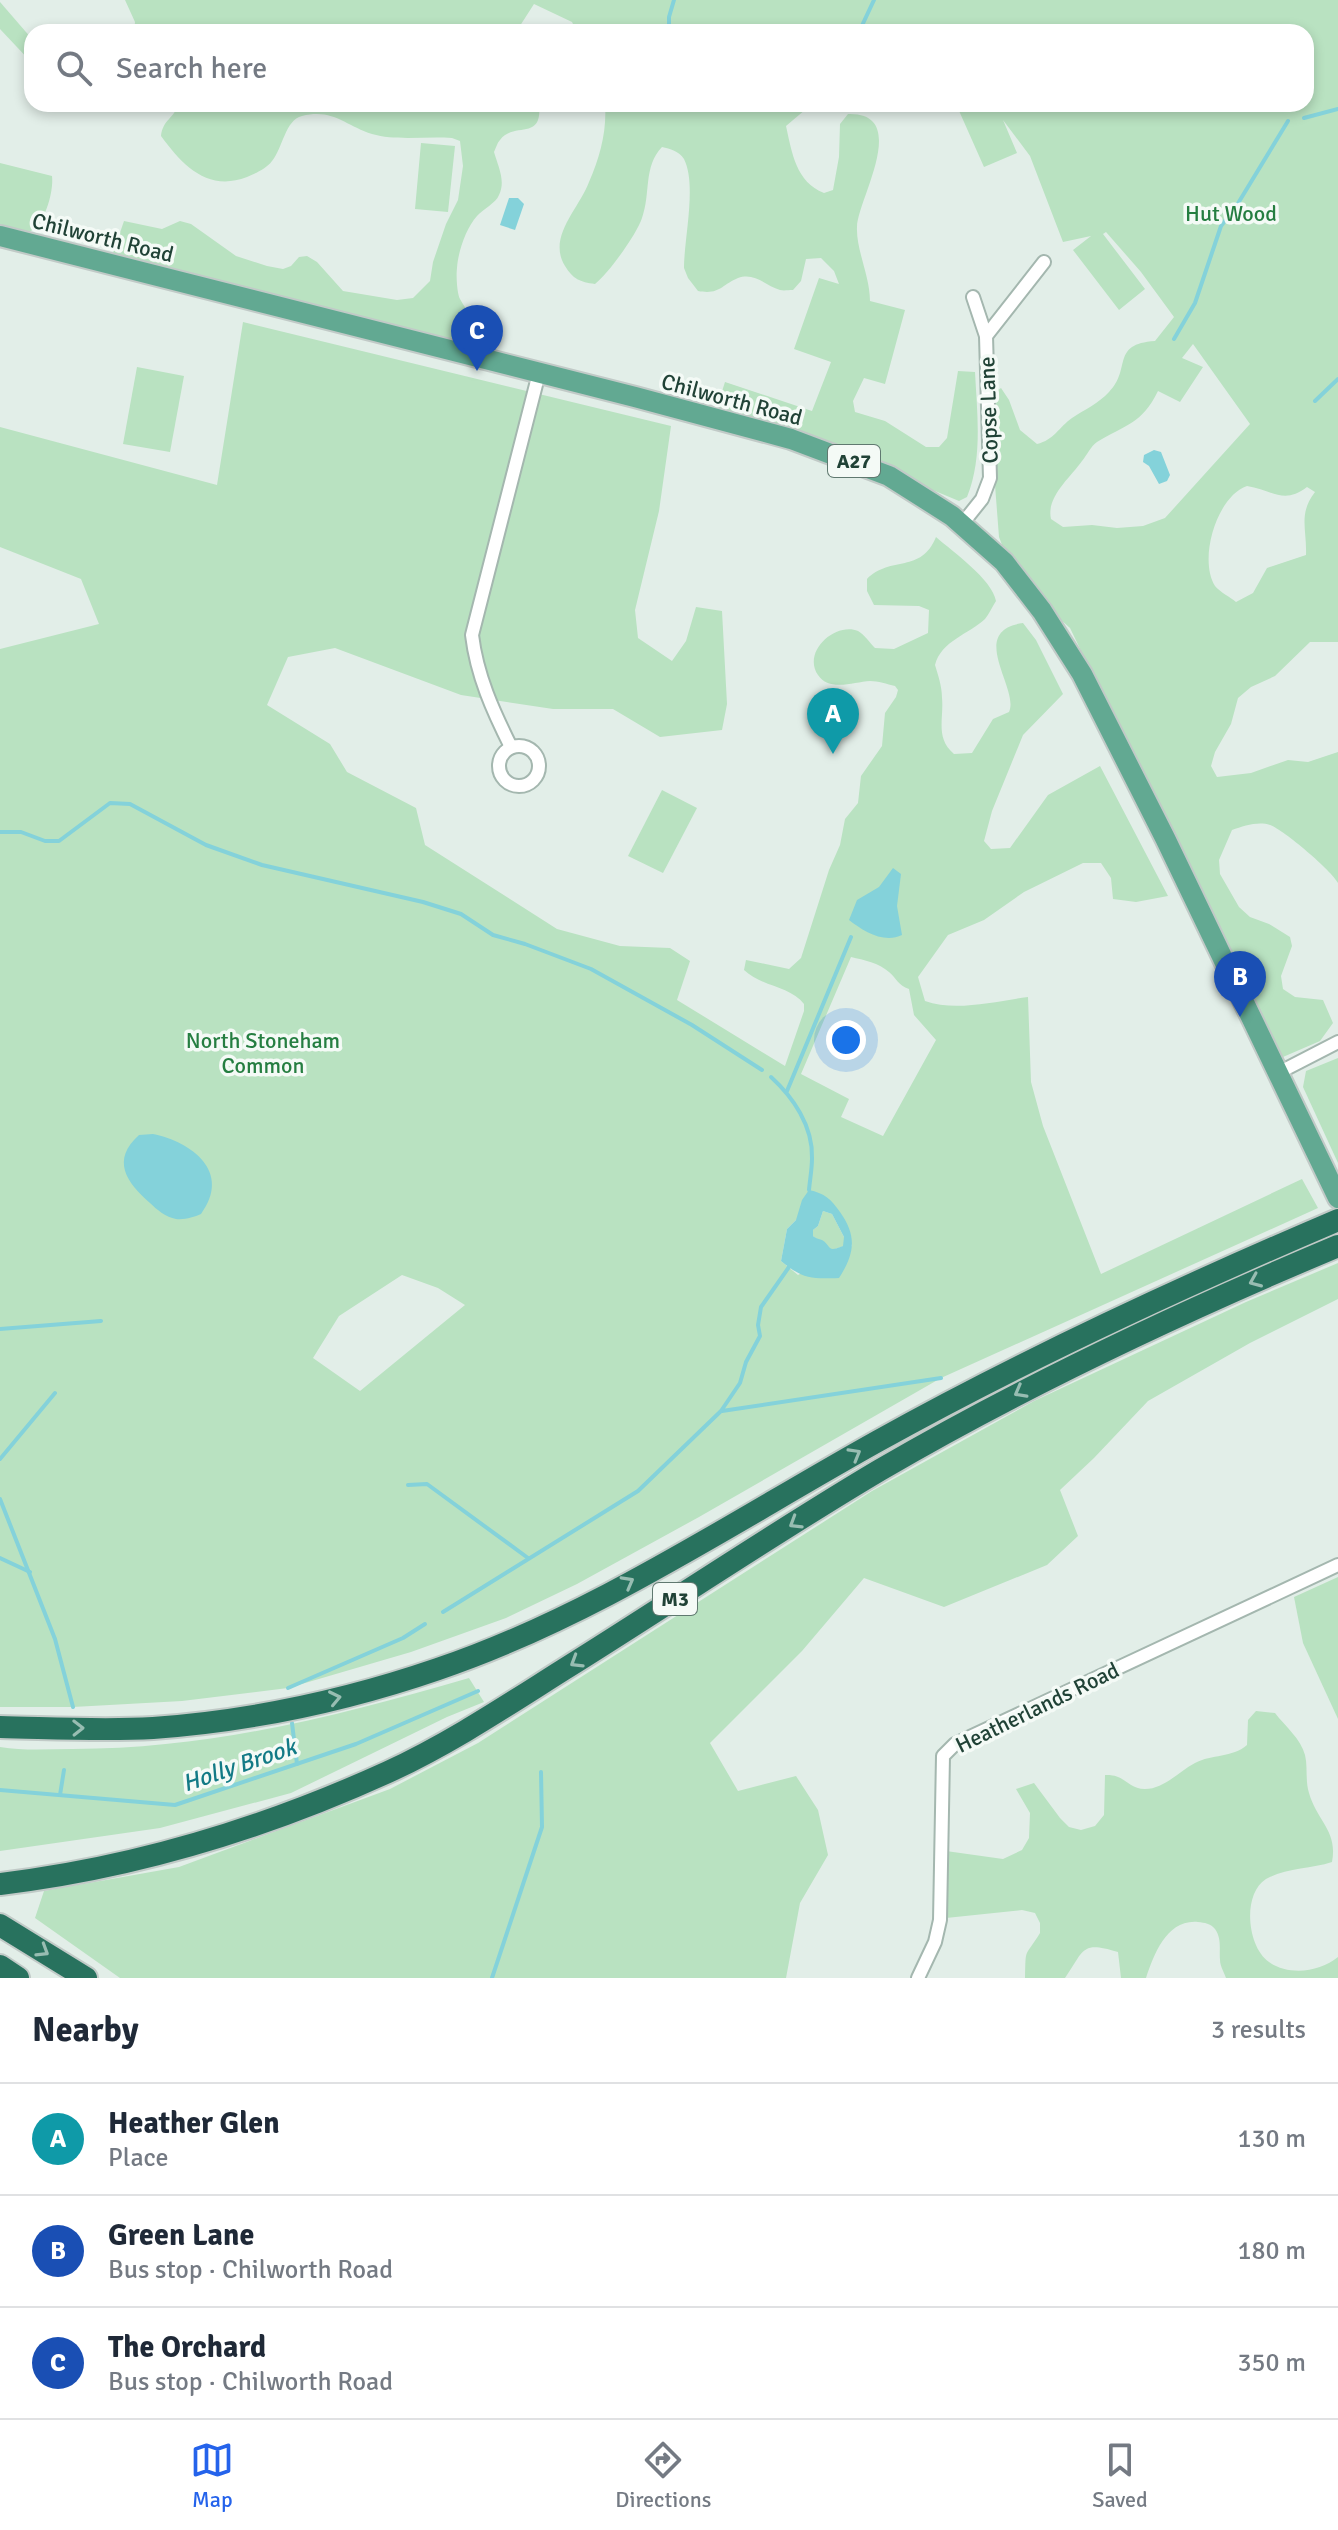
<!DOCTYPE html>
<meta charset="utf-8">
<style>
:root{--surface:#fff;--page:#f6f6f7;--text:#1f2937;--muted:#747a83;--line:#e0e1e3;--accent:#2563eb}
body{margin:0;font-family:Signika,sans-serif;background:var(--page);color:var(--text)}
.you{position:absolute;left:846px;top:1040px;width:28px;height:28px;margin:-20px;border:6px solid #fff;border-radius:50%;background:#1a73e8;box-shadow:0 0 0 12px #1a73e833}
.badge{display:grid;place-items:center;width:52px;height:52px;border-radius:50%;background:var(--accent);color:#fff;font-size:26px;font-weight:700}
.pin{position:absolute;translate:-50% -66px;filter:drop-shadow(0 2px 4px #0008)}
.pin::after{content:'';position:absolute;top:42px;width:28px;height:24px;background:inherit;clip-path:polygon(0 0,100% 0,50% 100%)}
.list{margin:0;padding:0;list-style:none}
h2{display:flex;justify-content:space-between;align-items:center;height:104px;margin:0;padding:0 32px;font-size:34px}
h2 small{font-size:26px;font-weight:400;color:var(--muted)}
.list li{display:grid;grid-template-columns:52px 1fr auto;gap:24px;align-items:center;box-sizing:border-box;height:112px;padding:0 32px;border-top:2px solid var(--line)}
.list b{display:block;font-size:30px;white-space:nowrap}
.list p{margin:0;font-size:26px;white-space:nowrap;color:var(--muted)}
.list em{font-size:26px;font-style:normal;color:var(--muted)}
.icon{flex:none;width:44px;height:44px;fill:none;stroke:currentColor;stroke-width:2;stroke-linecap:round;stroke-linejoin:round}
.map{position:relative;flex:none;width:1338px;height:1978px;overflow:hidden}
.search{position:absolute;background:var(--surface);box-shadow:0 4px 12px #0003;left:24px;right:24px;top:24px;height:88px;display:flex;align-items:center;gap:20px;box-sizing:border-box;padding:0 28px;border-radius:24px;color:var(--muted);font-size:30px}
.sheet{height:440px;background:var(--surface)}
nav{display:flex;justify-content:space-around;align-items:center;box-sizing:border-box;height:112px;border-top:2px solid var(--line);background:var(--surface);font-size:22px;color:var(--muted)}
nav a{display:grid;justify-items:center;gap:4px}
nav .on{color:var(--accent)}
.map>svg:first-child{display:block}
.green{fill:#b9e2c1;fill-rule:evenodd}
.water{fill:#84d2da;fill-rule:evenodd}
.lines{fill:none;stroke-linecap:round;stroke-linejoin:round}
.stream{stroke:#84d2da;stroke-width:4}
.street-casing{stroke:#a4b7af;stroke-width:16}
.primary-casing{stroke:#c1cac7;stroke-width:24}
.highway-casing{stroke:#c1cac7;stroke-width:26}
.street{stroke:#fff;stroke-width:12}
.primary{stroke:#62a992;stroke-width:20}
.highway{stroke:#28725e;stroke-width:22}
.oneway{stroke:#98bdb2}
.labels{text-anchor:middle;stroke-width:7;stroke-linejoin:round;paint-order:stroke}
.shield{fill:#f4faf6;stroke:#607970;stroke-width:2}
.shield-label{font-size:20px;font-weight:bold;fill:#204236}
.park-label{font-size:22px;fill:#257e41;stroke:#f4faf6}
.street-label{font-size:22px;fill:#204236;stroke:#f4faf6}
.water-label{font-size:24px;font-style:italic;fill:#127a86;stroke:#f4faf6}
</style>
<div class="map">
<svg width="1338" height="1978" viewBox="0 0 1338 1978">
<rect width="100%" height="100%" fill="#e2eee8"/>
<!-- green -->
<g class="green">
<path d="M 125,0 L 1338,0 L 1338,642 L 1310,642 L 1275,676 L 1251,687 L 1238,698 L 1231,724 L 1215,752 L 1211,766 L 1217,777 L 1251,773 L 1288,760 L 1308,762 L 1338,752 L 1338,883 C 1332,871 1284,830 1270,825 C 1258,821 1244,826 1232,830 L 1219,860 L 1220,874 L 1239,907 L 1250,917 L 1269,924 L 1290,937 L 1292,946 L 1281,976 L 1283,989 L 1295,997 L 1323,1000 L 1333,1023 L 1320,1041 L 1283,1057 L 1275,1052 L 1070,628 L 1052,612 L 1004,550 L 999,537 L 994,472 L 994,393 L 1001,388 L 1009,400 L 1020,430 L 1037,444 C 1054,440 1059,427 1072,418 C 1084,410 1099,403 1109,392 C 1132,369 1110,344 1155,341 L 1174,317 L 1141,272 L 1106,232 L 1103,234 L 1145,289 L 1119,310 L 1073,250 L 1091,236 L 1063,242 L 1030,156 L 1003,120 L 1017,153 L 984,167 L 956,104 L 1306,104 L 1306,32 L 577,32 L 572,22 L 534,4 L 516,32 L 134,32 L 135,22 ZM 1193,344 L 1250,424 L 1165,518 L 1143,526 L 1117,528 L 1092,525 L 1063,527 L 1051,519 C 1046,497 1070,478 1082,461 C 1087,455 1091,446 1097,442 C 1125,425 1142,424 1158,391 L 1180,402 L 1203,367 L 1182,358 ZM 1247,486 C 1272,490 1284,505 1307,487 L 1315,492 C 1298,514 1307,529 1306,555 L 1267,568 L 1253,593 L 1236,602 C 1230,597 1220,592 1215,586 C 1198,559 1217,496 1247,486 Z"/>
<polygon points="0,2 32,39 32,63 0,29"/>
<path d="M 178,104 L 539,104 C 543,142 514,121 500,140 C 497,143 496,148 494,152 C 498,166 506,181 499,195 C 496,203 483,209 477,216 C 466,228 458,252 457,268 C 456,276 457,293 460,299 C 470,316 478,324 468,345 L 212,281 L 113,253 L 124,221 L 162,229 L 180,221 L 191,224 L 236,256 L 267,266 L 283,269 L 291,266 L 299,257 L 307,256 L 317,262 L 343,291 L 397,300 L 413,298 L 430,281 L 433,262 L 446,224 L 458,200 L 463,166 L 460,141 L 452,138 C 426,136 396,141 372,134 C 346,126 333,108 302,116 C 285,120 283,148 272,161 C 266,169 256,173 247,177 C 208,192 183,166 161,136 C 163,119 175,118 178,104 Z"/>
<path d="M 605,104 L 812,104 L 786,126 C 792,153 796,182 824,193 L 833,190 L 839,157 L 840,124 L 848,114 C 912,112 857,201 857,227 C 856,250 870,276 870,301 L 905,310 L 885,384 L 864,378 L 853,401 L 855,412 L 885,421 L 926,447 L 939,447 L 947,438 L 958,371 L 975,372 C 977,413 983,458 967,497 L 959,501 L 911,481 L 715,413 L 725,382 L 812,411 L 831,362 L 794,349 L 819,278 L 839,284 L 834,271 L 821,258 L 806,259 L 801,281 L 793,290 C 788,290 784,291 780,290 C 766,286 755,272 738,278 C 721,285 720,295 698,291 L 688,278 L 684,268 C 684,238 697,185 684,159 C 679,151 670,149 662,147 C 643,167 651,193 642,218 C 637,234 608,274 595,284 C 580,282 573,279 565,266 C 547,237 579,209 589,182 C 600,157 607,131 605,104 Z"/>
<polygon points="421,143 455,146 448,212 415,209"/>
<path d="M 0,163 L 52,176 C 54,192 44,229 26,233 C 18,235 8,231 0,228 Z"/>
<path d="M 243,322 L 671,426 L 659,511 L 635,610 L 638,638 L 672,661 L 686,641 L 696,607 L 722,611 L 727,704 L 722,730 L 660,737 L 613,709 L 553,709 L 461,695 L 335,648 L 288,657 L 267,705 L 330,744 L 347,772 L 416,808 L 425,845 L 557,929 L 620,946 L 670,948 L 690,961 L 677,1000 L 785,1066 L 804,1011 L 804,1004 C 790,986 762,987 744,970 L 746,960 L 789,969 L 801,958 L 829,870 L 840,845 L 845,819 L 858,803 L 861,776 L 882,746 L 885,713 L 896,697 L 898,690 L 895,686 C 887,684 878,681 870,681 C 854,682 829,692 818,675 C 802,652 835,622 858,631 C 864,634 870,643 875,648 L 894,649 L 928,633 L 929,610 L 919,606 L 874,605 L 867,591 L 867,579 C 891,555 921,574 936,537 C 953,552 992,579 996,601 C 992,607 989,614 985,619 C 969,634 941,641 935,665 C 938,675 942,686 942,698 C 944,719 935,738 954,754 L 972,753 L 993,719 L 1009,712 C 1020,689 966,631 1023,623 L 1036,640 L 1063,694 L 1023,735 L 992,811 L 984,841 L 991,849 L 1010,848 L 1048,795 L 1100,766 L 1168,896 L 1136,902 L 1113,899 L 1111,878 L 1101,863 L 1083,863 L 1024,892 L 984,920 L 948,935 L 918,977 L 925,1001 C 956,1012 996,1001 1028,997 L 1031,1082 L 1043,1126 L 1101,1274 L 1302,1179 L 1318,1208 L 941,1378 L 699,1517 L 577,1584 L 506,1618 L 411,1652 L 288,1688 L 182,1701 L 73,1707 L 0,1707 L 0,649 L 99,624 L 81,579 L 0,547 L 0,427 L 217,485 ZM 851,957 C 864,960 879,963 889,972 C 897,979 898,985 909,989 L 914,1015 L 936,1040 L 883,1136 L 841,1117 L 849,1099 L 801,1074 ZM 835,1206 L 852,1246 L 798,1275 L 781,1261 L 787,1229 L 796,1220 ZM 402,1275 L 438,1288 L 465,1305 L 360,1391 L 313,1358 L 339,1316 Z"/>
<polygon points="137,367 184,376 170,452 123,444"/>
<polygon points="662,790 697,808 663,873 628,856"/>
<polygon points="1338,1058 1338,1163 1303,1087 1306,1071"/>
<polygon points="823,1211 832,1214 844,1237 844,1246 832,1250 813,1236 813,1230 818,1226"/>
<polygon points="1338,1263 1338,1299 1250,1343 1148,1401 1094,1458 1060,1490 1078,1536 1047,1565 944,1607 864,1578 802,1651 710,1743 738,1791 796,1776 818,1810 828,1855 800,1903 786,1978 120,1978 35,1918 44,1891 179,1867 390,1789 478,1743 872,1491 1034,1401 1246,1302"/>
<polygon points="1338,1577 1338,1719 1303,1643 1294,1597"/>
<path d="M 469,1678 L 484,1702 L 447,1717 L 291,1793 L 160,1828 L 0,1851 L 0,1747 C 24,1751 49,1749 73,1749 C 210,1749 339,1716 469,1678 Z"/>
<path d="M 1256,1711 L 1275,1713 C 1285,1726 1301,1739 1305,1755 C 1308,1767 1305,1780 1309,1793 C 1317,1821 1338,1831 1332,1862 C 1311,1869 1285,1868 1266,1879 C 1242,1894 1247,1947 1269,1962 C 1289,1976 1320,1972 1338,1957 L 1338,1978 L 1226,1978 C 1224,1972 1220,1966 1220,1960 C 1219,1949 1222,1939 1215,1929 C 1210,1923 1205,1923 1198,1922 C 1167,1919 1154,1954 1146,1978 L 1121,1978 L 1118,1952 C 1081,1941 1085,1949 1065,1978 L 1025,1978 C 1026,1946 1024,1959 1040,1933 L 1040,1923 L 1035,1913 L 1022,1910 L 946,1918 L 946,1851 L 1003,1859 L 1022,1850 L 1029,1838 L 1030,1813 L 1016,1789 L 1034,1783 L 1060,1818 L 1069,1827 L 1081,1830 L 1095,1826 L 1104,1815 L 1105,1775 C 1126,1774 1127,1789 1145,1789 C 1164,1789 1178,1772 1195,1763 C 1212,1754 1232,1758 1247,1745 L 1248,1720 Z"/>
</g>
<!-- water -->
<g class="water">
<polygon points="509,198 518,198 524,204 515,230 500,225"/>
<polygon points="1154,450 1161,452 1170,475 1167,481 1159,484 1149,466 1143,462 1144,455"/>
<path d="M 893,868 L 901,874 L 897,906 L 902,935 C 884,944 863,931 849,920 L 857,900 L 879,887 Z"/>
<path d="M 153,1134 C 192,1142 232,1172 201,1214 C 194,1217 185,1220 176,1219 C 166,1217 157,1210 150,1203 C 126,1182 111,1160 139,1135 Z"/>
<path d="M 809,1190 C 824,1193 831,1199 840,1212 C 857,1236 855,1253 839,1278 C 811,1279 803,1279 781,1261 L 787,1229 L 796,1220 L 802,1200 ZM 823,1211 L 832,1214 L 844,1237 L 843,1246 C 826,1253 832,1246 822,1240 C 819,1239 815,1238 813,1236 L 813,1230 L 818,1226 Z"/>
</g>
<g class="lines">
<!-- stream -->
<g class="stream">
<polyline points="669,32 669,17 674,0"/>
<polyline points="859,32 874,0"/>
<polyline points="1304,118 1338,109"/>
<polyline points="1174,339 1195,303 1221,226 1237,205 1288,121"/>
<polyline points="1315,401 1338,379"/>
<polyline points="0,832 21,832 45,841 59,841 110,803 130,804 206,845 262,865 423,902 461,914 493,935 525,944 591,969 692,1025 762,1070"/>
<path d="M 771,1077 C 793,1097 813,1126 812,1158 C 812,1169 810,1179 809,1190"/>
<polyline points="787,1091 851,937"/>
<polyline points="0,1329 101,1321"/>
<polyline points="722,1411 941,1378"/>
<polyline points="0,1459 55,1393"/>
<polyline points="408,1485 427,1484 528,1558"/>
<polyline points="0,1499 55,1639 73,1707"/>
<polyline points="0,1558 30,1572"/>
<polyline points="443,1612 638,1491 721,1411 740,1383 746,1362 760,1336 758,1325 761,1307 789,1267"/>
<polyline points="288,1688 403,1638 425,1624"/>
<polyline points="292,1723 297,1764"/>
<polyline points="0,1790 175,1805 356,1744 478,1691"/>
<polyline points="60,1795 64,1770"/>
<polyline points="492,1978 542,1827 541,1772"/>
</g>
<!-- street casing -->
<g class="street-casing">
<g id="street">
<polyline points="986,336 1044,262"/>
<polyline points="962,524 982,499 990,478 986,336 973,297"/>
<circle cx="519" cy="766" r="20"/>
<path d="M 511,747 C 493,711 477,676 472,635 L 539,373"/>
<polyline points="1278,1073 1338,1042"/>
<polyline points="918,1978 935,1942 940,1920 943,1756 955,1744 1338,1565"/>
</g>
</g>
<!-- primary casing -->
<g class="primary-casing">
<polyline id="primary" points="0,236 635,397 791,439 889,476 952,516 1004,562 1042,611 1082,674 1165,838 1338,1198"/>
</g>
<!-- highway casing -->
<g class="highway-casing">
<g id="highway">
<path d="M 0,1727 C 51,1728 103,1731 153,1728 C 249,1721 348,1700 438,1669 C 592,1617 736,1520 878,1441 C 1027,1358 1181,1287 1338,1220"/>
<path d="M 0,1884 C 134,1868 265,1828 388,1772 C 449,1744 506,1706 563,1670 C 669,1604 772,1534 880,1470 C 1027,1384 1181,1312 1338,1246"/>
<polyline points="0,1925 86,1978"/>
<polyline points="0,1966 18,1978"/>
</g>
</g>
<!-- street -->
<use href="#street" class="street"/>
<!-- primary -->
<use href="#primary" class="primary"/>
<!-- highway -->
<use href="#highway" class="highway"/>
</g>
<!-- one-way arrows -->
<defs><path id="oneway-chevron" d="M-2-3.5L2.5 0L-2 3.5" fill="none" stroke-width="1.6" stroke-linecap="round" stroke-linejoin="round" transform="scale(2)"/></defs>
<g class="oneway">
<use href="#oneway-chevron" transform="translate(1255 1281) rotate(157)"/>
<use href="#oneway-chevron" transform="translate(1020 1392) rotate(151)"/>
<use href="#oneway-chevron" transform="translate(855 1454) rotate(-30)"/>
<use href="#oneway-chevron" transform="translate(795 1523) rotate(148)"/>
<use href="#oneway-chevron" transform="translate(628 1582) rotate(-29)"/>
<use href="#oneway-chevron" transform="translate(576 1662) rotate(148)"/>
<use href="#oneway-chevron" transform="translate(335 1698) rotate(-12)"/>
<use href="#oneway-chevron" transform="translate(78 1728) rotate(-1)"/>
<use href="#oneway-chevron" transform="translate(43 1951) rotate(32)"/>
</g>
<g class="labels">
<!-- shield labels -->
<g class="shield">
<rect x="828" y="445" width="52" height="32" rx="6"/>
<rect x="653" y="1583" width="44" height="32" rx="6"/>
</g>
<g class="shield-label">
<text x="854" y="468">A27</text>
<text x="675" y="1606">M3</text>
</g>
<!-- park labels -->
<g class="park-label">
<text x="1231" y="221">Hut Wood</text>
<text x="263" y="1048">North Stoneham<tspan x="263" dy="25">Common</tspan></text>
</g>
<!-- street labels -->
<g class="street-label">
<text transform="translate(103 237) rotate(14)" y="8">Chilworth Road</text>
<text transform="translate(732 399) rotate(15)" y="8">Chilworth Road</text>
<text transform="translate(988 410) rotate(-92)" y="8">Copse Lane</text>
<text transform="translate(1037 1707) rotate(-26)" y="8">Heatherlands Road</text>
</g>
<!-- water labels -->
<g class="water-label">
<text transform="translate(239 1765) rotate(-19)" y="8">Holly Brook</text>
</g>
</g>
</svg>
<div class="you"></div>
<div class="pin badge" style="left:833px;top:754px;background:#0f9aa8">A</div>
<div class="pin badge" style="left:1240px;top:1017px;background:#1a4fb4">B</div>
<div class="pin badge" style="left:477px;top:371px;background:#1a4fb4">C</div>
<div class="search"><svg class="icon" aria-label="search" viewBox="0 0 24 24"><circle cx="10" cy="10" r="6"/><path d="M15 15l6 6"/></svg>Search here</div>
</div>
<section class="sheet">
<h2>Nearby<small>3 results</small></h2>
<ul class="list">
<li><span class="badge" style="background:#0f9aa8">A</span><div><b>Heather Glen</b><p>Place</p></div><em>130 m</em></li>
<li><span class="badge" style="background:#1a4fb4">B</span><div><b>Green Lane</b><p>Bus stop · Chilworth Road</p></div><em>180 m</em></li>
<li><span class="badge" style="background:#1a4fb4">C</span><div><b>The Orchard</b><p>Bus stop · Chilworth Road</p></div><em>350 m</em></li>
</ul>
</section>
<nav>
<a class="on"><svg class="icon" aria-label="map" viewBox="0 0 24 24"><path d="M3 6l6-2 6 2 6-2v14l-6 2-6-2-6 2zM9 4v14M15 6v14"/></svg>Map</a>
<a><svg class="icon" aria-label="directions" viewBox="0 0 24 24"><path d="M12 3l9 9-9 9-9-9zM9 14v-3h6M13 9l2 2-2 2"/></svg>Directions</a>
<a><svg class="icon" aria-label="saved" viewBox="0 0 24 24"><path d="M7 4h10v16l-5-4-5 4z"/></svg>Saved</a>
</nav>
